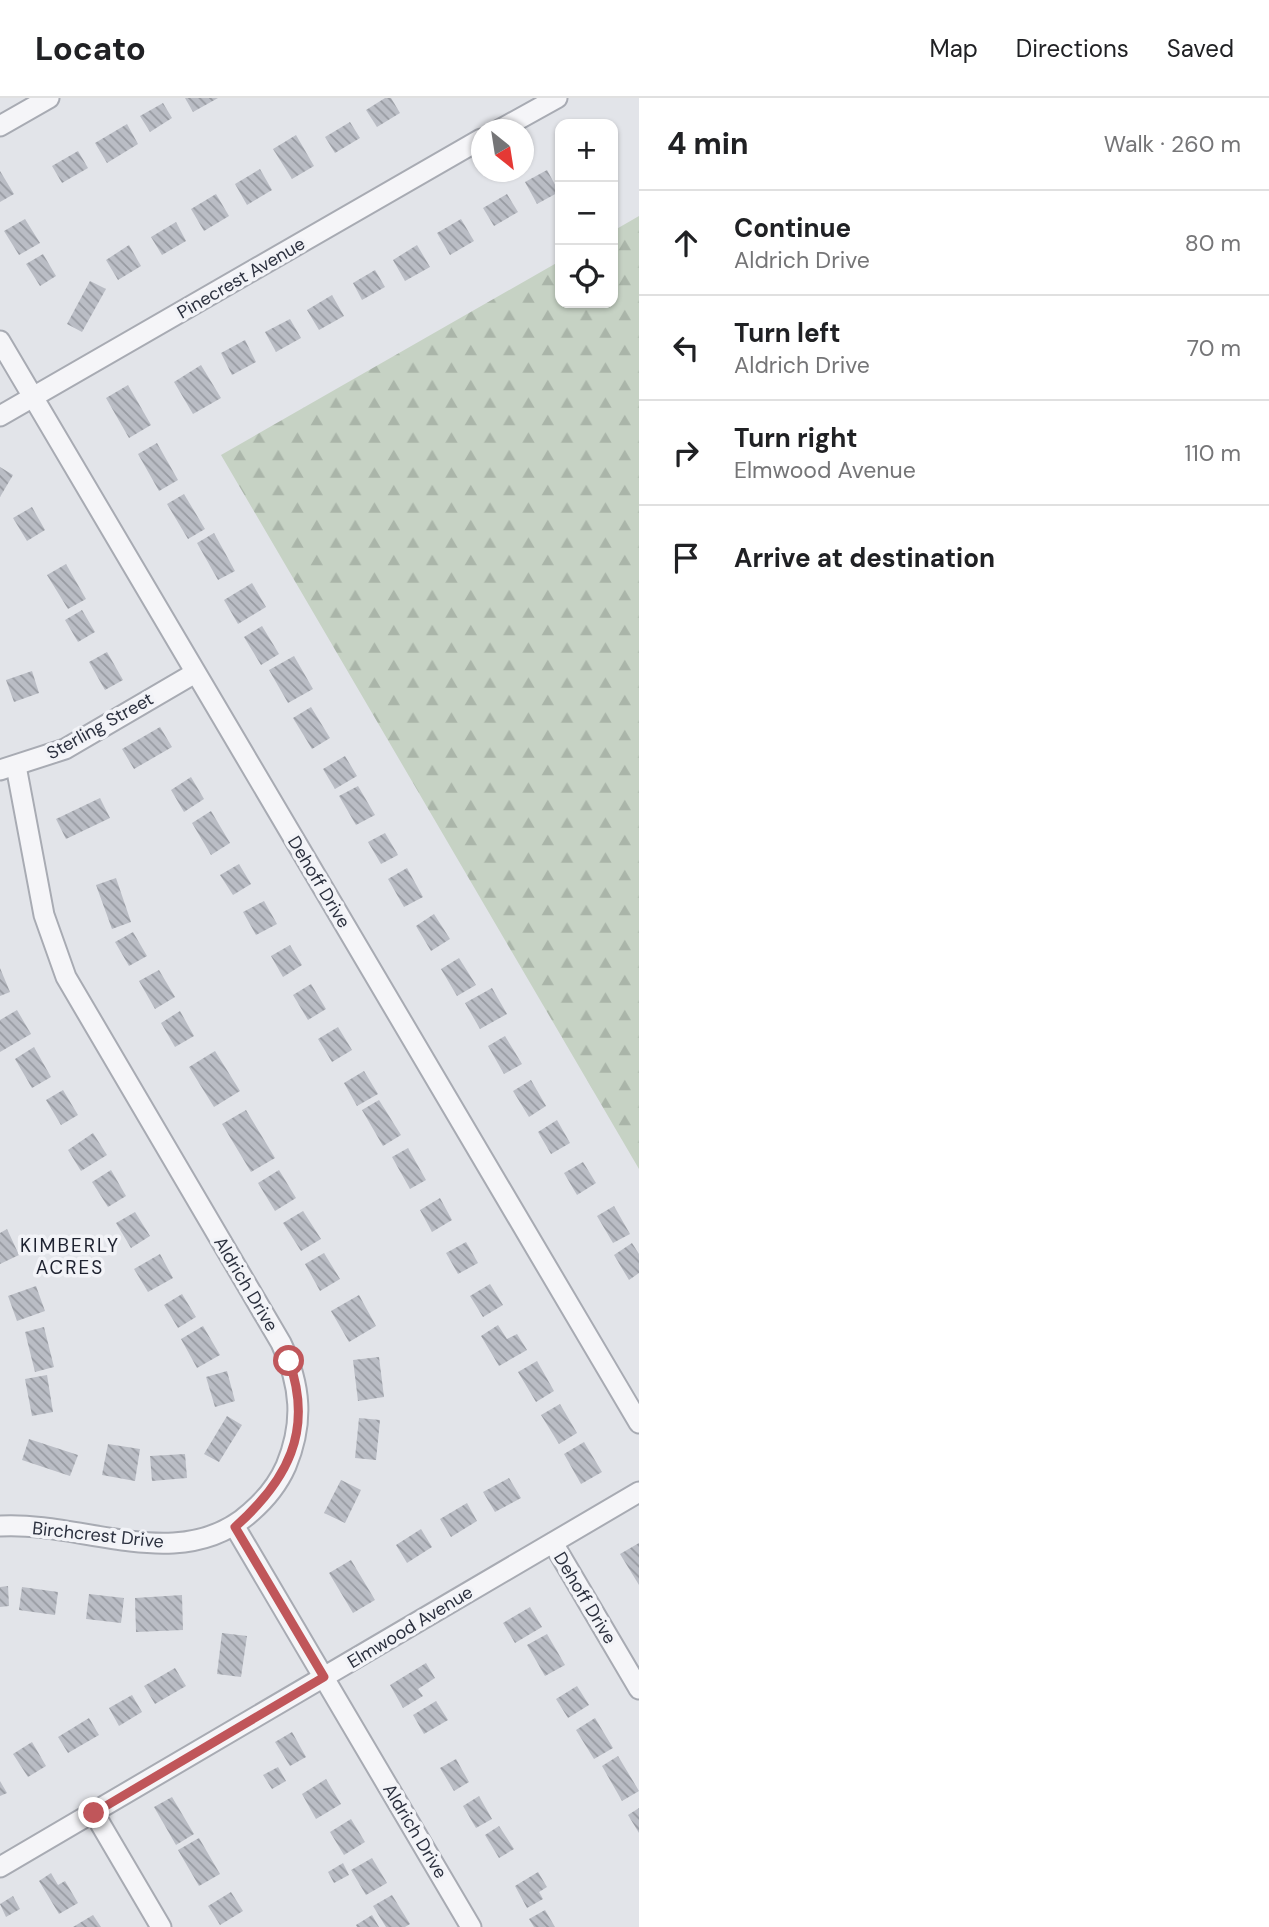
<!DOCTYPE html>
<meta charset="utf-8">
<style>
:root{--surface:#fff;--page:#f6f6f6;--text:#202124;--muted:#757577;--line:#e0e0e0}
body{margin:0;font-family:"DM Sans",sans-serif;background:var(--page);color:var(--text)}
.controls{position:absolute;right:21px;top:21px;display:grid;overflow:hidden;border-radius:14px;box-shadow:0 2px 5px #0004}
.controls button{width:63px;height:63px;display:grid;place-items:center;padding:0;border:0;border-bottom:2px solid var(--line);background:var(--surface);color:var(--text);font:35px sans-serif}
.compass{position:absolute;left:471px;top:21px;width:63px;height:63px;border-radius:50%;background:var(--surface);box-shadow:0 2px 5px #0004;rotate:150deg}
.stop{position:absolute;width:21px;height:21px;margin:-16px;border:5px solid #c0565a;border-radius:50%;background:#fff}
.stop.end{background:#c0565a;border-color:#fff;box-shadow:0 2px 7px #0008}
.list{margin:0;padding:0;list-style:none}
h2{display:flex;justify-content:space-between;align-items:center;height:91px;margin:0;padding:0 28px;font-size:30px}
h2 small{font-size:23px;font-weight:400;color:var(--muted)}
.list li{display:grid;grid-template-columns:46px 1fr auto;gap:21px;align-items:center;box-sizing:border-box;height:105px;padding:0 28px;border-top:2px solid var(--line)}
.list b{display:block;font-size:26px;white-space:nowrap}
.list p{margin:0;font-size:23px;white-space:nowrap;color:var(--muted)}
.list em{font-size:23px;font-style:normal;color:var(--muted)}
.icon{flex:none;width:38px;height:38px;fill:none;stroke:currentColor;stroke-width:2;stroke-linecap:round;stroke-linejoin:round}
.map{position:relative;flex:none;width:639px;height:1829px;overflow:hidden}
header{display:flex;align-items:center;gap:42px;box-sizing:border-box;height:98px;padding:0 35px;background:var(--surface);border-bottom:2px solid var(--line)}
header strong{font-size:33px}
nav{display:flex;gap:38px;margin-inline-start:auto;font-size:24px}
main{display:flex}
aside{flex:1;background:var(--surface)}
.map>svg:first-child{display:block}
.forest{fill:url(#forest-firs)}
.building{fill:url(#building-back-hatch)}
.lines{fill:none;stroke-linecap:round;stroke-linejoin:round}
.street-casing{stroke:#a8abb3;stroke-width:23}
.street{stroke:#f5f5f8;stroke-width:19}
.route{stroke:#c0565a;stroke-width:9}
.labels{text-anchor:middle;stroke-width:7;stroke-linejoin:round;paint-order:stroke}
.street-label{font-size:18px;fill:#2c313f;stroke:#f2f3f7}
.neighbourhood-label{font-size:19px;letter-spacing:2px;fill:#1e2230;stroke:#f2f3f7}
</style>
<header>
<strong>Locato</strong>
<nav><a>Map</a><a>Directions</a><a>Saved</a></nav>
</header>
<main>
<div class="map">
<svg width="639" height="1829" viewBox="0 0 639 1829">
<defs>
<pattern id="forest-firs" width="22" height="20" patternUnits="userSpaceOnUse" patternTransform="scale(1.75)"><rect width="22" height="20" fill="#c6d2c4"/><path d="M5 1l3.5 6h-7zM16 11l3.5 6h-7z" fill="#aab5a9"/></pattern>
<pattern id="building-back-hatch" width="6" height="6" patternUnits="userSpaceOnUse" patternTransform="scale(1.75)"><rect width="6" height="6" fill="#babdc5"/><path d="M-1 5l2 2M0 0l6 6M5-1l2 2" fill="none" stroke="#979aa1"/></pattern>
</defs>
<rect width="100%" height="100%" fill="#e2e4e9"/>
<!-- forest -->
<polygon class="forest" points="639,118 639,1071 221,357 560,163 560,205 613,205 613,133"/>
<!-- building -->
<g class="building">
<polygon points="185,0 218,0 193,14"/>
<polygon points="385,0 391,0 400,15 377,29 366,12"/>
<polygon points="163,5 172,20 150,34 140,18"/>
<polygon points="350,24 360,40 335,55 325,39"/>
<polygon points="127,26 138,46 107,65 95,45"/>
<polygon points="296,37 314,68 292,81 273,51"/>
<polygon points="78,53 88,70 62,85 52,68"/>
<polygon points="260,71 272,92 247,107 235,86"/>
<polygon points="547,72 559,94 537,106 525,84"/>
<polygon points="0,73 14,96 0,104"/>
<polygon points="216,96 229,118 204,133 191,111"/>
<polygon points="507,96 518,114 494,128 483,110"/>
<polygon points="25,121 40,145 19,157 4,133"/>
<polygon points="461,121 474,143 450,157 437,135"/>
<polygon points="176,124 186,143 162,157 151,139"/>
<polygon points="129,147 141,168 118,182 106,162"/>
<polygon points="417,147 430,169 405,183 393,162"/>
<polygon points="43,156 56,178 40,188 26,166"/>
<polygon points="375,172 385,189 362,202 353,185"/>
<polygon points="90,183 106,191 82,234 67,226"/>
<polygon points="332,197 344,218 319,232 307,212"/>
<polygon points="290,221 301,240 276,254 265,234"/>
<polygon points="245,242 256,264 232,277 221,255"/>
<polygon points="201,267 221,300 193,316 174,284"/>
<polygon points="128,287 151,327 129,340 106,300"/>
<polygon points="157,345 178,382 159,393 138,356"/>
<polygon points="0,369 13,377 0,399"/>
<polygon points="184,396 205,431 188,441 167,406"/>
<polygon points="32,409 45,432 27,443 13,420"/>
<polygon points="214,435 235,473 218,482 197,445"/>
<polygon points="66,466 86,501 68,511 47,477"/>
<polygon points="252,485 266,509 238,526 224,502"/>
<polygon points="82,512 95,534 78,544 65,522"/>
<polygon points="262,528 279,556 261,567 244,539"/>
<polygon points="107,554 123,582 105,592 89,564"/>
<polygon points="294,558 313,591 288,605 269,572"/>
<polygon points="32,573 39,595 14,604 6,582"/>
<polygon points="311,609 330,640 312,651 293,620"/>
<polygon points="160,629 172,649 134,671 122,651"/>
<polygon points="345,658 357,678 335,691 323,671"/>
<polygon points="191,679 204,701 184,714 171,692"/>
<polygon points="358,688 375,717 356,727 339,698"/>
<polygon points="100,700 110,720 66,741 56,721"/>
<polygon points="211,713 230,745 211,757 192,725"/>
<polygon points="385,735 398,757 381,766 368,744"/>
<polygon points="239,766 251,786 233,797 220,777"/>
<polygon points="407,770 423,799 404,809 388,781"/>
<polygon points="116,780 131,824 112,831 96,787"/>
<polygon points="264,803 277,826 256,837 243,814"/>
<polygon points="434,816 450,841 431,853 416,828"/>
<polygon points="133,834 147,858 129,868 115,844"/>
<polygon points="290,847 302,867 283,879 271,858"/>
<polygon points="459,860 476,887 457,898 441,871"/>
<polygon points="0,870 10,894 0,898"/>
<polygon points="159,872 175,899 155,911 139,883"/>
<polygon points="311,886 326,911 308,922 293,897"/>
<polygon points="492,890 507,916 480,931 465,905"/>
<polygon points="17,912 31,936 0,954 0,922"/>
<polygon points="180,913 194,938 175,949 161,925"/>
<polygon points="338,929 352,952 332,964 318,941"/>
<polygon points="505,938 522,966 504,976 488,948"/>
<polygon points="34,949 51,979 32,990 15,961"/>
<polygon points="215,953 240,993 214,1009 189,969"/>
<polygon points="364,973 378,996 357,1008 344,985"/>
<polygon points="531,982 546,1008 529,1019 513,993"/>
<polygon points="63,992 78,1017 61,1027 46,1002"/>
<polygon points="379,1002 401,1037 383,1048 362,1012"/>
<polygon points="246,1012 275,1060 251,1074 222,1026"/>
<polygon points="557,1022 570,1045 551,1056 538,1034"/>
<polygon points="93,1035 107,1057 81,1073 68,1052"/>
<polygon points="408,1050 426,1082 410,1091 392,1059"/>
<polygon points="583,1064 596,1085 577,1097 564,1075"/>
<polygon points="111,1072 126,1098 108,1109 92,1084"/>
<polygon points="279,1072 296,1100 275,1113 258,1085"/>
<polygon points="440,1100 452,1122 432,1134 420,1112"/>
<polygon points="614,1108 630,1136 613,1145 597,1118"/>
<polygon points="303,1113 321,1141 301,1153 283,1125"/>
<polygon points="135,1114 150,1138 131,1150 116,1125"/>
<polygon points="7,1131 19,1157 0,1166 0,1135"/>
<polygon points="466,1144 478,1165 458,1176 446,1155"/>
<polygon points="632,1145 639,1156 639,1175 629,1182 614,1157"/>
<polygon points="324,1155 340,1181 320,1193 305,1166"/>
<polygon points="160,1156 173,1180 148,1194 134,1171"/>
<polygon points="490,1186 503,1207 483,1219 470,1198"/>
<polygon points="36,1188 45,1213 17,1223 8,1198"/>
<polygon points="182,1196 196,1219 178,1230 164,1207"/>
<polygon points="359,1197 376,1228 349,1244 331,1213"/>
<polygon points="498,1227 507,1241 517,1236 527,1252 499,1268 481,1238"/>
<polygon points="203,1228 220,1257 197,1270 181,1241"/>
<polygon points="44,1229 54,1269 35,1274 25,1234"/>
<polygon points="379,1259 384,1299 358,1303 353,1262"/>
<polygon points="537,1263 554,1293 536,1304 518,1274"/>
<polygon points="227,1273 235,1303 215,1309 206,1279"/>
<polygon points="47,1277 53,1314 32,1318 25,1281"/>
<polygon points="560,1306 577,1335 559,1346 541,1317"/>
<polygon points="227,1318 242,1327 219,1364 204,1356"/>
<polygon points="359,1320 380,1322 376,1362 355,1360"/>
<polygon points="29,1341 78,1357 70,1378 22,1362"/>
<polygon points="584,1344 602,1374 581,1386 564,1356"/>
<polygon points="108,1346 140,1351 135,1383 102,1377"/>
<polygon points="185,1356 187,1380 152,1383 150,1358"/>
<polygon points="509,1380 521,1400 495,1414 483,1394"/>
<polygon points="341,1382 361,1392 345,1425 324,1415"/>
<polygon points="467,1405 477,1423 451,1439 440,1421"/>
<polygon points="421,1431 432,1449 407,1465 396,1447"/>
<polygon points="639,1445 639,1487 620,1456"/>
<polygon points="351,1462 375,1502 353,1515 329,1475"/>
<polygon points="8,1488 9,1508 0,1509 0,1489"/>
<polygon points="22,1489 58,1494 55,1517 19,1512"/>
<polygon points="89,1496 124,1500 121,1525 86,1521"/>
<polygon points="182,1497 183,1532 136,1534 135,1500"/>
<polygon points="530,1509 542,1529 515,1545 503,1525"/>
<polygon points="222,1535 247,1538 241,1579 217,1576"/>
<polygon points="547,1536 565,1567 545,1578 527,1547"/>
<polygon points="426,1565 435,1580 418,1591 423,1598 403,1610 390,1587"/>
<polygon points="175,1570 186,1588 155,1606 144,1588"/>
<polygon points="577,1588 589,1607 568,1620 556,1601"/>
<polygon points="132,1597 142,1614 119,1628 109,1610"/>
<polygon points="436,1603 448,1622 424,1636 413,1617"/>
<polygon points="89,1620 99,1637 68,1655 58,1639"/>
<polygon points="595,1620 613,1650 594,1661 576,1632"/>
<polygon points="292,1634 306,1659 290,1668 275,1644"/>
<polygon points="32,1644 46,1668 28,1679 13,1656"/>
<polygon points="618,1658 639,1693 622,1703 602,1668"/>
<polygon points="456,1661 469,1684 454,1693 440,1670"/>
<polygon points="278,1669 286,1683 272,1691 263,1677"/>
<polygon points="326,1681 341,1706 316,1721 302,1696"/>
<polygon points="0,1683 7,1695 0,1698"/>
<polygon points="479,1698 492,1721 476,1730 463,1708"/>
<polygon points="172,1699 194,1736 176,1747 154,1709"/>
<polygon points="639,1710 639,1735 628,1717"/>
<polygon points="351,1721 365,1744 344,1757 330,1734"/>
<polygon points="499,1728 514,1751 499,1760 485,1737"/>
<polygon points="199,1740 220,1776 199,1788 178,1752"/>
<polygon points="372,1760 387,1785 366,1797 351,1772"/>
<polygon points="343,1765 349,1777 334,1785 328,1774"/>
<polygon points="538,1774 547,1789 539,1794 543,1801 527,1810 515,1788"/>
<polygon points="51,1775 58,1787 65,1783 78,1805 59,1816 39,1783"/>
<polygon points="231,1794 243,1813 220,1827 208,1808"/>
<polygon points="392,1797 410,1826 405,1829 386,1829 373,1808"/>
<polygon points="13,1798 20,1811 6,1819 0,1806"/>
<polygon points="545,1812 555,1829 534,1829 529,1821"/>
<polygon points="93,1817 101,1829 73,1829"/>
<polygon points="372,1817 379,1829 357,1829 356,1827"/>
</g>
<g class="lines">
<!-- street casing -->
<g class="street-casing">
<g id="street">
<polyline points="0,28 49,0"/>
<polyline points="499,32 557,0"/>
<polyline points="0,243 639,1325"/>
<polyline points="0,318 481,41"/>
<polyline points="0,672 65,651 195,575"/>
<path d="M 0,1428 C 83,1423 181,1478 251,1414 C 266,1401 278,1386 286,1368 C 304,1325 301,1287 281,1245 L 66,879 L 44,817 L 16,668"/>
<polyline points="235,1429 471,1829"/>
<polyline points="553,1445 639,1591"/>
<polyline points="94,1715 161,1829"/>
<polyline points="0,1769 639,1394"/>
</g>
</g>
<!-- street -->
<use href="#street" class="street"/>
</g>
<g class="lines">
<!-- route -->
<path class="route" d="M 94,1715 L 324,1579 L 235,1429 C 287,1383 314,1333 289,1263"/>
</g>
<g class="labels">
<!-- street labels -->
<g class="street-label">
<text transform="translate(241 180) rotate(-30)" y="6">Pinecrest Avenue</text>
<text transform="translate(100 628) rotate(-29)" y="6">Sterling Street</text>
<text transform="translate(319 784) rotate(59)" y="6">Dehoff Drive</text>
<text transform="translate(246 1186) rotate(59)" y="6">Aldrich Drive</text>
<text transform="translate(98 1437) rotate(6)" y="6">Birchcrest Drive</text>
<text transform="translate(585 1500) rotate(59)" y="6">Dehoff Drive</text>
<text transform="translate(410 1529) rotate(-31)" y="6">Elmwood Avenue</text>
<text transform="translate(415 1733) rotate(59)" y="6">Aldrich Drive</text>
</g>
<!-- neighbourhood labels -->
<g class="neighbourhood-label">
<text x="70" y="1154">KIMBERLY<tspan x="70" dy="22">ACRES</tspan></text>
</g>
</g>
</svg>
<div class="controls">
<button>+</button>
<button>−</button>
<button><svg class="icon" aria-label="locate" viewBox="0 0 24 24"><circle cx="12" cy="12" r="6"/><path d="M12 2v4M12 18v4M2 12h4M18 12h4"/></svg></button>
</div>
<svg class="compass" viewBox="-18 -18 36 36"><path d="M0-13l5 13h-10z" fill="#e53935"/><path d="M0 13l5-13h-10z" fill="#757577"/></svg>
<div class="stop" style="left:289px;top:1263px"></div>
<div class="stop end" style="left:94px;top:1715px"></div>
</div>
<aside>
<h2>4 min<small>Walk · 260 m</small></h2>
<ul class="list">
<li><svg class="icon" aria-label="ahead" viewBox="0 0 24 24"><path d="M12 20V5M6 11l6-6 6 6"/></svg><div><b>Continue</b><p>Aldrich Drive</p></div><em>80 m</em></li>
<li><svg class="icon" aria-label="left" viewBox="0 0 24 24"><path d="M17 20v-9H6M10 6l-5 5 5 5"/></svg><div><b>Turn left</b><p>Aldrich Drive</p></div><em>70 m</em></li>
<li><svg class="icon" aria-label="right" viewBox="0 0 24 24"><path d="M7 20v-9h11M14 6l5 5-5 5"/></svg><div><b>Turn right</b><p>Elmwood Avenue</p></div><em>110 m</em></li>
<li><svg class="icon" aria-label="arrive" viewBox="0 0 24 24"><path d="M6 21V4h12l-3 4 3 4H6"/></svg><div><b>Arrive at destination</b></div></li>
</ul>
</aside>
</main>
